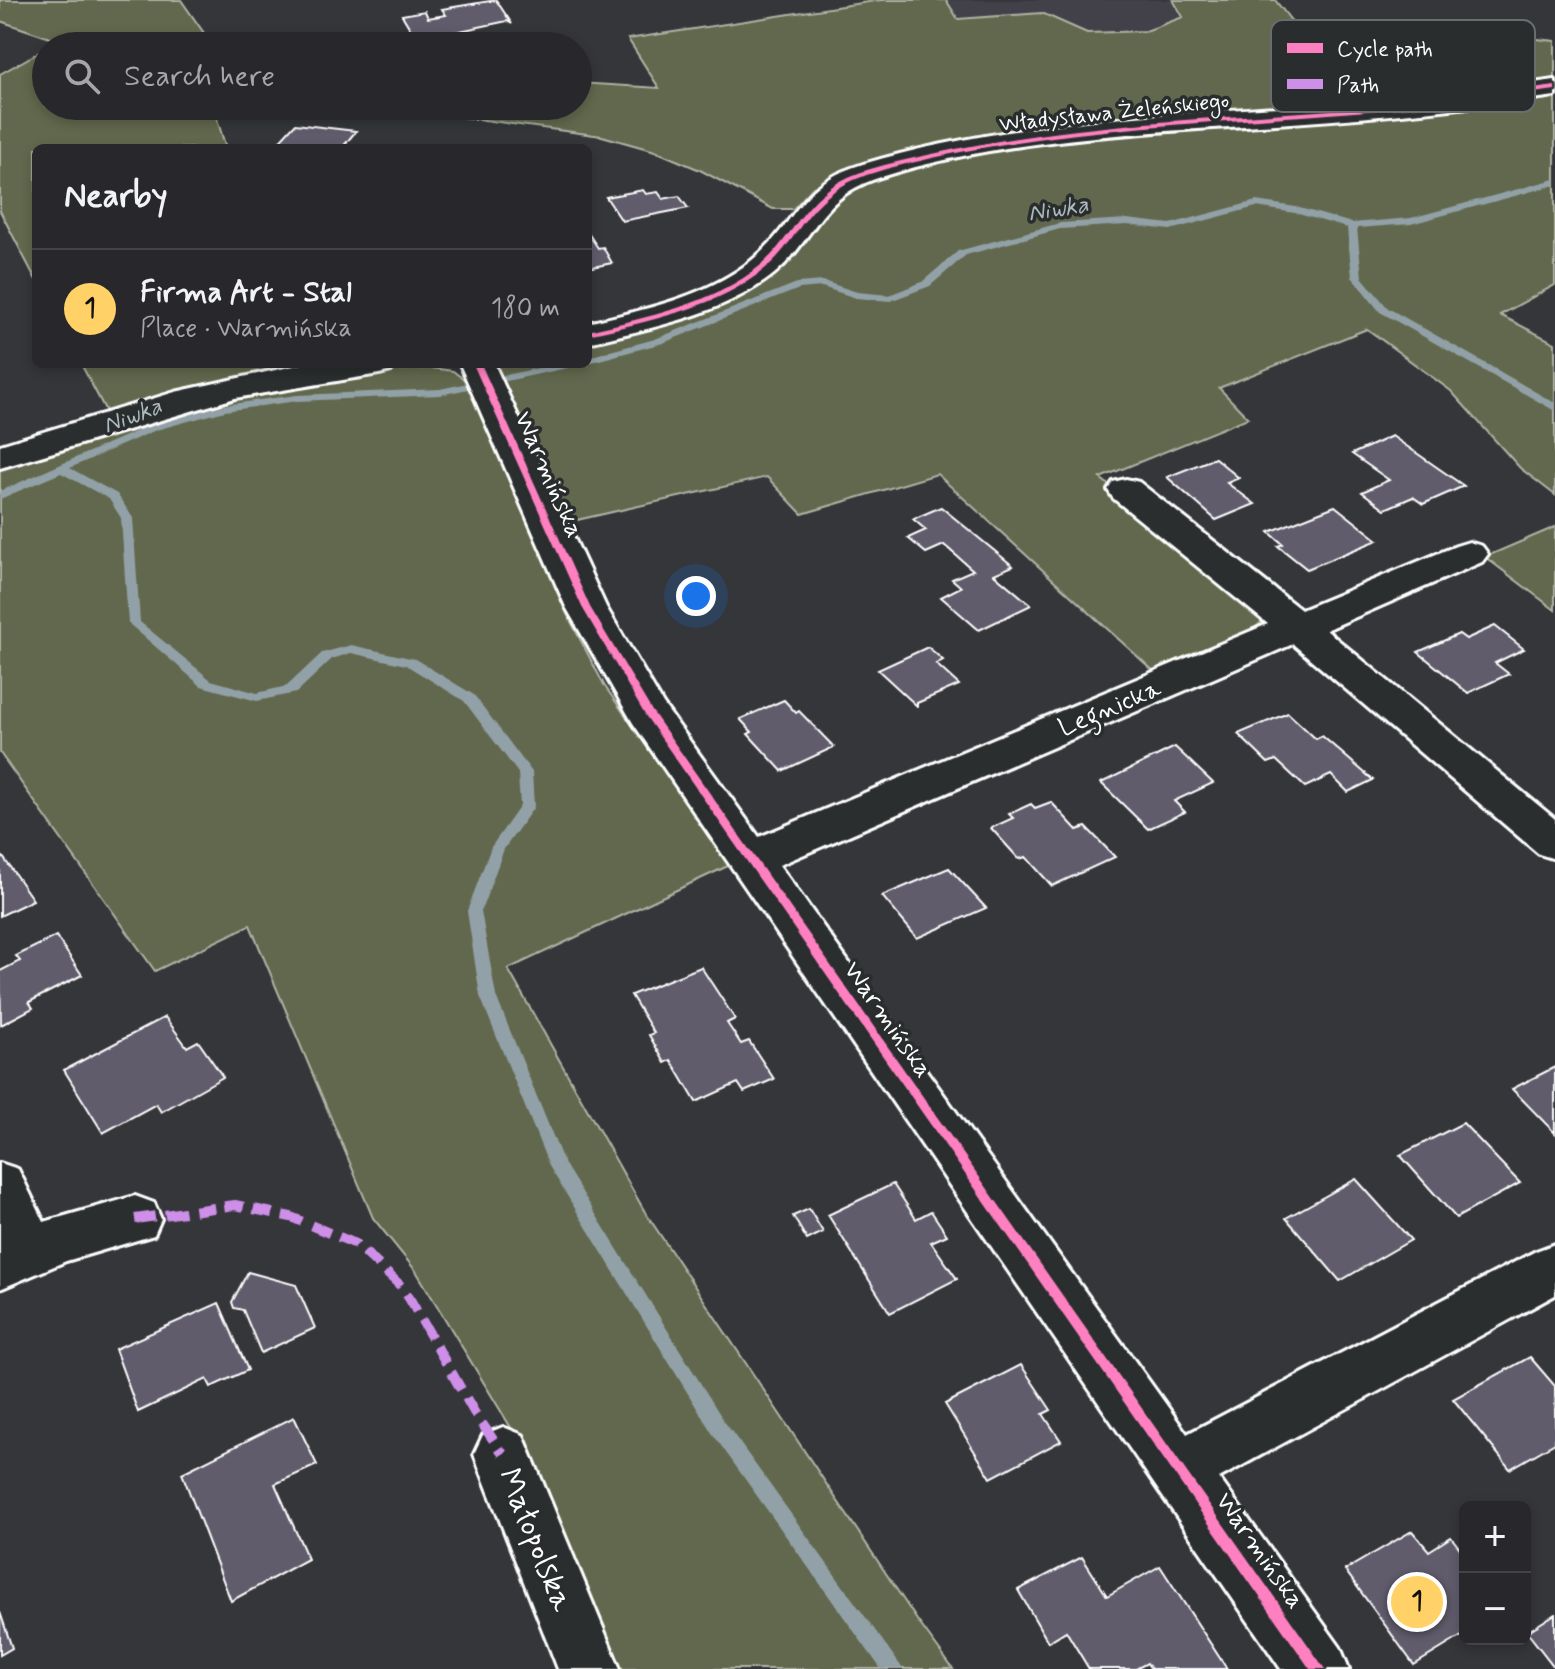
<!DOCTYPE html>
<meta charset="utf-8">
<style>
:root{--surface:#28282c;--page:#343438;--text:#f1f3f6;--muted:#a5a6a9;--line:#444448;--accent:#ffd166}
body{margin:0;font-family:Mynerve,sans-serif;background:var(--page);color:var(--text)}
.controls{position:absolute;right:24px;bottom:24px;display:grid;overflow:hidden;border-radius:12px;box-shadow:0 4px 12px #0003}
.controls button{width:72px;height:72px;display:grid;place-items:center;padding:0;border:0;border-bottom:2px solid var(--line);background:var(--surface);color:var(--text);font:40px sans-serif}
.you{position:absolute;left:696px;top:596px;width:28px;height:28px;margin:-20px;border:6px solid #fff;border-radius:50%;background:#1a73e8;box-shadow:0 0 0 12px #1a73e833}
.badge{display:grid;place-items:center;width:52px;height:52px;border-radius:50%;background:var(--accent);color:#111;font-size:26px;font-weight:700}
.pin{position:absolute;translate:-50% -50%;border:4px solid #fff;box-shadow:0 2px 8px #0006}
.list{margin:0;padding:0;list-style:none}
h2{display:flex;justify-content:space-between;align-items:center;height:104px;margin:0;padding:0 32px;font-size:34px}
h2 small{font-size:26px;font-weight:400;color:var(--muted)}
.list li{display:grid;grid-template-columns:52px 1fr auto;gap:24px;align-items:center;box-sizing:border-box;height:120px;padding:0 32px;border-top:2px solid var(--line)}
.list b{display:block;font-size:30px;white-space:nowrap}
.list p{margin:0;font-size:26px;white-space:nowrap;color:var(--muted)}
.list em{font-size:26px;font-style:normal;color:var(--muted)}
.icon{flex:none;width:44px;height:44px;fill:none;stroke:currentColor;stroke-width:2;stroke-linecap:round;stroke-linejoin:round}
.map{position:relative;flex:none;width:1555px;height:1669px;overflow:hidden}
.search{position:absolute;background:var(--surface);box-shadow:0 4px 12px #0003;left:32px;top:32px;width:560px;height:88px;display:flex;align-items:center;gap:20px;box-sizing:border-box;padding:0 28px;border-radius:44px;color:var(--muted);font-size:30px}
.panel{position:absolute;background:var(--surface);box-shadow:0 4px 12px #0003;left:32px;top:144px;width:560px;height:224px;border-radius:12px}
.map>svg:first-child{display:block}
.built{fill:#424149}
.green{fill:#62684e;stroke:#b0b4a6;stroke-width:2}
.lines{fill:none;stroke-linecap:round;stroke-linejoin:round}
.stream{fill:#91a1a7;fill-rule:evenodd}
.building{fill:#615b6c;stroke:#fff;stroke-width:2}
.minor-casing{stroke:#fff;stroke-width:6}
.minor{fill:#2a2d2e;fill-rule:evenodd}
.quiet{stroke:#ce8fe9;stroke-width:10;stroke-dasharray:20 10;stroke-linecap:butt}
.cycleway-casing{stroke:#2a2d2e;stroke-width:5}
.cycleway{fill:#ff80c0;fill-rule:evenodd}
.labels{text-anchor:middle;stroke-width:7;stroke-linejoin:round;paint-order:stroke}
.far-street-label{font-size:22px;fill:#fff;stroke:#2a2d2e}
.far-water-label{font-size:24px;font-style:italic;fill:#acb9bd;stroke:#2a2d2e}
.street-label{font-size:26px;fill:#fff;stroke:#2a2d2e}
.near-street-label{font-size:32px;fill:#fff;stroke:#2a2d2e}
.key{fill:#2a2d2e;stroke:#6a6c6d;stroke-width:2}
.key-label{font-size:22px;fill:#fff}
</style>
<div class="map">
<svg width="1555" height="1669" viewBox="0 0 1555 1669">
<rect width="100%" height="100%" fill="#35363a"/>
<filter id="ink" filterUnits="userSpaceOnUse"><feTurbulence type="fractalNoise" baseFrequency=".0125" numOctaves="2"/><feDisplacementMap in="SourceGraphic" scale="16" xChannelSelector="R" yChannelSelector="G"/><feConvolveMatrix kernelMatrix="1 2 1 2 8 2 1 2 1" color-interpolation-filters="sRGB"/></filter>
<g filter="url(#ink)">
<!-- built -->
<polygon class="built" points="946,0 1173,0 1183,16 1146,31 1087,33 1042,13 958,19"/>
<!-- green -->
<g class="green">
<polygon points="0,0 181,0 213,46 74,46 0,21"/>
<polygon points="881,0 946,0 958,19 1042,13 1087,33 1146,31 1183,17 1173,0 1275,0 1314,50 1528,38 1555,41 1555,83 1435,98 1107,121 868,163 813,187 793,209 773,209 700,170 655,151 602,136 379,106 578,106 578,83 659,88 628,39"/>
<polygon points="43,50 46,51 46,106 213,106 226,148 36,148 36,280 0,211 0,74"/>
<polygon points="1555,95 1555,285 1500,315 1555,343 1555,495 1520,468 1451,391 1367,329 1219,388 1248,418 1100,478 1256,600 1263,621 1241,639 1158,675 937,474 802,514 767,477 568,522 494,370 502,364 588,364 588,342 774,273 795,255 814,220 838,195 870,178 962,156 1087,136 1471,107"/>
<polygon points="81,364 325,364 108,415"/>
<polygon points="432,368 453,371 467,382 567,614 604,685 730,865 508,969 645,1212 917,1620 953,1669 609,1669 519,1441 416,1271 373,1218 250,925 155,971 0,753 0,465 102,429 347,372"/>
<polygon points="1555,527 1555,610 1485,557"/>
</g>
<g class="lines">
<!-- stream -->
<g class="stream">
<polygon points="1555,179 1555,185 1411,224 1357,228 1362,277 1388,308 1555,403 1555,411 1380,312 1352,277 1347,228 1295,213 1256,207 1170,230 1127,225 1060,229 966,255 930,286 890,301 856,298 822,287 799,289 663,343 588,363 588,357 655,339 797,283 823,281 857,292 889,295 922,282 958,251 1060,223 1127,219 1170,224 1256,201 1296,207 1352,223 1411,218"/>
<polygon points="557,364 577,364 572,367 440,395 297,401 225,411 156,430 70,468 117,494 133,518 140,622 211,680 257,693 287,686 322,653 351,645 415,659 474,695 532,772 534,807 504,849 481,911 496,996 564,1163 724,1421 903,1669 881,1669 712,1433 549,1166 480,996 467,911 491,847 520,806 518,773 464,701 406,665 351,653 332,659 296,693 291,694 257,701 201,686 128,623 121,518 109,499 61,473 0,499 0,491 148,426 224,405 297,395 440,389"/>
</g>
</g>
<!-- building -->
<g class="building">
<polygon points="496,0 512,24 507,21 417,40 402,15 425,11 428,18 446,15 442,9"/>
<polygon points="295,124 356,131 342,148 273,148"/>
<polygon points="643,190 646,194 658,192 663,199 679,196 688,208 622,221 606,197"/>
<polygon points="588,233 598,248 603,247 612,263 588,268"/>
<polygon points="1392,436 1464,486 1423,504 1413,497 1385,509 1362,492 1389,480 1352,454"/>
<polygon points="1215,458 1239,478 1227,483 1255,504 1216,520 1167,477"/>
<polygon points="1335,506 1378,540 1307,569 1278,546 1283,544 1269,532"/>
<polygon points="941,507 1013,566 994,574 1031,605 979,630 941,597 961,587 952,579 973,570 944,545 926,553 908,538 926,530 913,519"/>
<polygon points="1495,626 1524,649 1495,663 1509,674 1468,693 1418,652 1459,634 1466,639"/>
<polygon points="928,647 943,660 936,664 959,685 917,703 917,706 878,670"/>
<polygon points="784,700 796,713 799,711 834,747 782,771 748,734 752,732 740,719"/>
<polygon points="1288,713 1316,739 1322,736 1373,780 1348,792 1331,775 1305,787 1276,760 1268,763 1238,734"/>
<polygon points="1175,747 1213,783 1174,801 1185,812 1148,829 1101,783"/>
<polygon points="1051,802 1077,830 1086,827 1115,857 1052,886 1026,857 1019,859 991,828 1013,818 1009,814 1031,804 1035,808"/>
<polygon points="3,857 33,900 0,916 0,859"/>
<polygon points="949,868 986,908 917,938 882,896"/>
<polygon points="56,936 82,975 29,1002 33,1008 1,1025 0,971 20,961 16,956"/>
<polygon points="701,967 735,1019 727,1023 741,1044 749,1041 774,1079 744,1092 738,1083 696,1102 671,1060 665,1063 649,1035 654,1033 631,995"/>
<polygon points="165,1017 187,1047 198,1041 223,1077 161,1112 156,1104 103,1133 64,1070"/>
<polygon points="1555,1067 1555,1133 1512,1089"/>
<polygon points="1463,1123 1520,1183 1456,1218 1400,1155"/>
<polygon points="1356,1179 1411,1240 1340,1281 1286,1218"/>
<polygon points="893,1184 916,1219 931,1211 947,1235 931,1242 957,1279 890,1313 828,1215"/>
<polygon points="809,1209 823,1232 807,1240 793,1216"/>
<polygon points="248,1272 296,1285 315,1328 261,1353 243,1310 234,1308 232,1302"/>
<polygon points="219,1303 248,1370 211,1387 207,1379 138,1412 115,1349"/>
<polygon points="1530,1357 1555,1386 1555,1443 1510,1469 1453,1399"/>
<polygon points="1021,1365 1051,1410 1043,1414 1061,1441 991,1478 945,1404"/>
<polygon points="294,1417 317,1465 275,1484 308,1559 231,1601 182,1473"/>
<polygon points="1412,1531 1429,1551 1451,1537 1465,1555 1465,1634 1414,1665 1345,1570"/>
<polygon points="1082,1557 1107,1596 1160,1566 1227,1669 1151,1669 1147,1663 1136,1669 1089,1669 1066,1631 1048,1642 1018,1590"/>
<polygon points="0,1612 12,1648 0,1655"/>
<polygon points="1555,1614 1555,1668 1527,1632"/>
</g>
<g class="lines">
<!-- minor casing -->
<g class="minor-casing">
<g id="minor">
<path d="M 1555,80 L 1555,96 C 1457,110 1359,119 1260,125 C 1134,133 1000,139 878,178 C 817,198 816,239 774,274 C 723,315 650,328 588,343 L 588,323 C 643,310 706,297 751,261 C 798,224 796,184 863,164 C 1033,114 1212,113 1386,100 C 1443,95 1499,88 1555,80 Z"/>
<polygon points="303,364 396,364 391,371 379,374 235,398 0,468 0,445 175,392"/>
<polygon points="460,364 494,364 606,607 663,704 759,837 1268,624 1113,498 1108,490 1113,482 1126,479 1139,482 1301,610 1456,546 1469,542 1482,546 1488,554 1482,562 1326,630 1555,819 1555,859 1539,854 1293,644 779,865 1187,1434 1536,1251 1555,1244 1555,1295 1219,1478 1340,1647 1349,1669 1281,1669 633,723 566,607"/>
<polygon points="0,1163 18,1169 44,1222 135,1196 154,1203 161,1219 154,1235 66,1261 0,1289"/>
<polygon points="503,1427 523,1435 620,1669 558,1669 474,1454 483,1435"/>
</g>
</g>
<!-- minor -->
<use href="#minor" class="minor"/>
<!-- quiet -->
<polyline class="quiet" points="135,1219 235,1205 291,1217 356,1244 404,1289 474,1412 503,1454"/>
<!-- cycleway casing -->
<g class="cycleway-casing">
<g id="cycleway">
<path d="M 1555,86 L 1555,90 C 1471,102 1387,110 1303,116 C 1180,124 1057,130 937,157 C 916,162 894,166 873,173 C 837,184 819,200 798,230 C 789,243 779,257 767,267 C 721,307 646,322 588,335 L 588,331 C 645,318 716,303 761,265 C 774,254 783,241 793,228 C 814,198 832,181 867,170 C 890,163 914,158 937,153 C 1057,126 1181,120 1303,112 C 1387,107 1471,98 1555,86 Z"/>
<polygon points="473,364 481,364 590,607 652,711 1325,1669 1310,1669 645,715 582,607"/>
</g>
</g>
<!-- cycleway -->
<use href="#cycleway" class="cycleway"/>
</g>
</g>
<g class="labels">
<!-- far-street labels -->
<g class="far-street-label">
<text transform="translate(1114 111) rotate(-6)" y="8">Władysława Żeleńskiego</text>
</g>
<!-- far-water labels -->
<g class="far-water-label">
<text transform="translate(1058 208) rotate(-9)" y="8">Niwka</text>
<text transform="translate(132 415) rotate(-21)" y="8">Niwka</text>
</g>
<!-- street labels -->
<g class="street-label">
<text transform="translate(550 474) rotate(66)" y="9">Warmińska</text>
<text transform="translate(1109 707) rotate(-23)" y="9">Legnicka</text>
<text transform="translate(889 1019) rotate(55)" y="9">Warmińska</text>
<text transform="translate(1261 1550) rotate(55)" y="9">Warmińska</text>
</g>
<!-- near-street labels -->
<g class="near-street-label">
<text transform="translate(537 1539) rotate(68)" y="11">Małopolska</text>
</g>
</g>
<!-- legend -->
<rect x="1271" y="20" width="264" height="92" rx="12" class="key"/>
<rect x="1287" y="43" width="36" height="10" fill="#ff80c0"/>
<rect x="1287" y="79" width="36" height="10" fill="#ce8fe9"/>
<g class="key-label">
<text x="1337" y="56">Cycle path</text>
<text x="1337" y="92">Path</text>
</g>
</svg>
<div class="controls">
<button>+</button>
<button>−</button>
</div>
<div class="you"></div>
<div class="pin badge" style="left:1417px;top:1602px">1</div>
<div class="search"><svg class="icon" aria-label="search" viewBox="0 0 24 24"><circle cx="10" cy="10" r="6"/><path d="M15 15l6 6"/></svg>Search here</div>
<section class="panel">
<h2>Nearby<small></small></h2>
<ul class="list">
<li><span class="badge">1</span><div><b>Firma Art - Stal</b><p>Place · Warmińska</p></div><em>180 m</em></li>
</ul>
</section>
</div>
